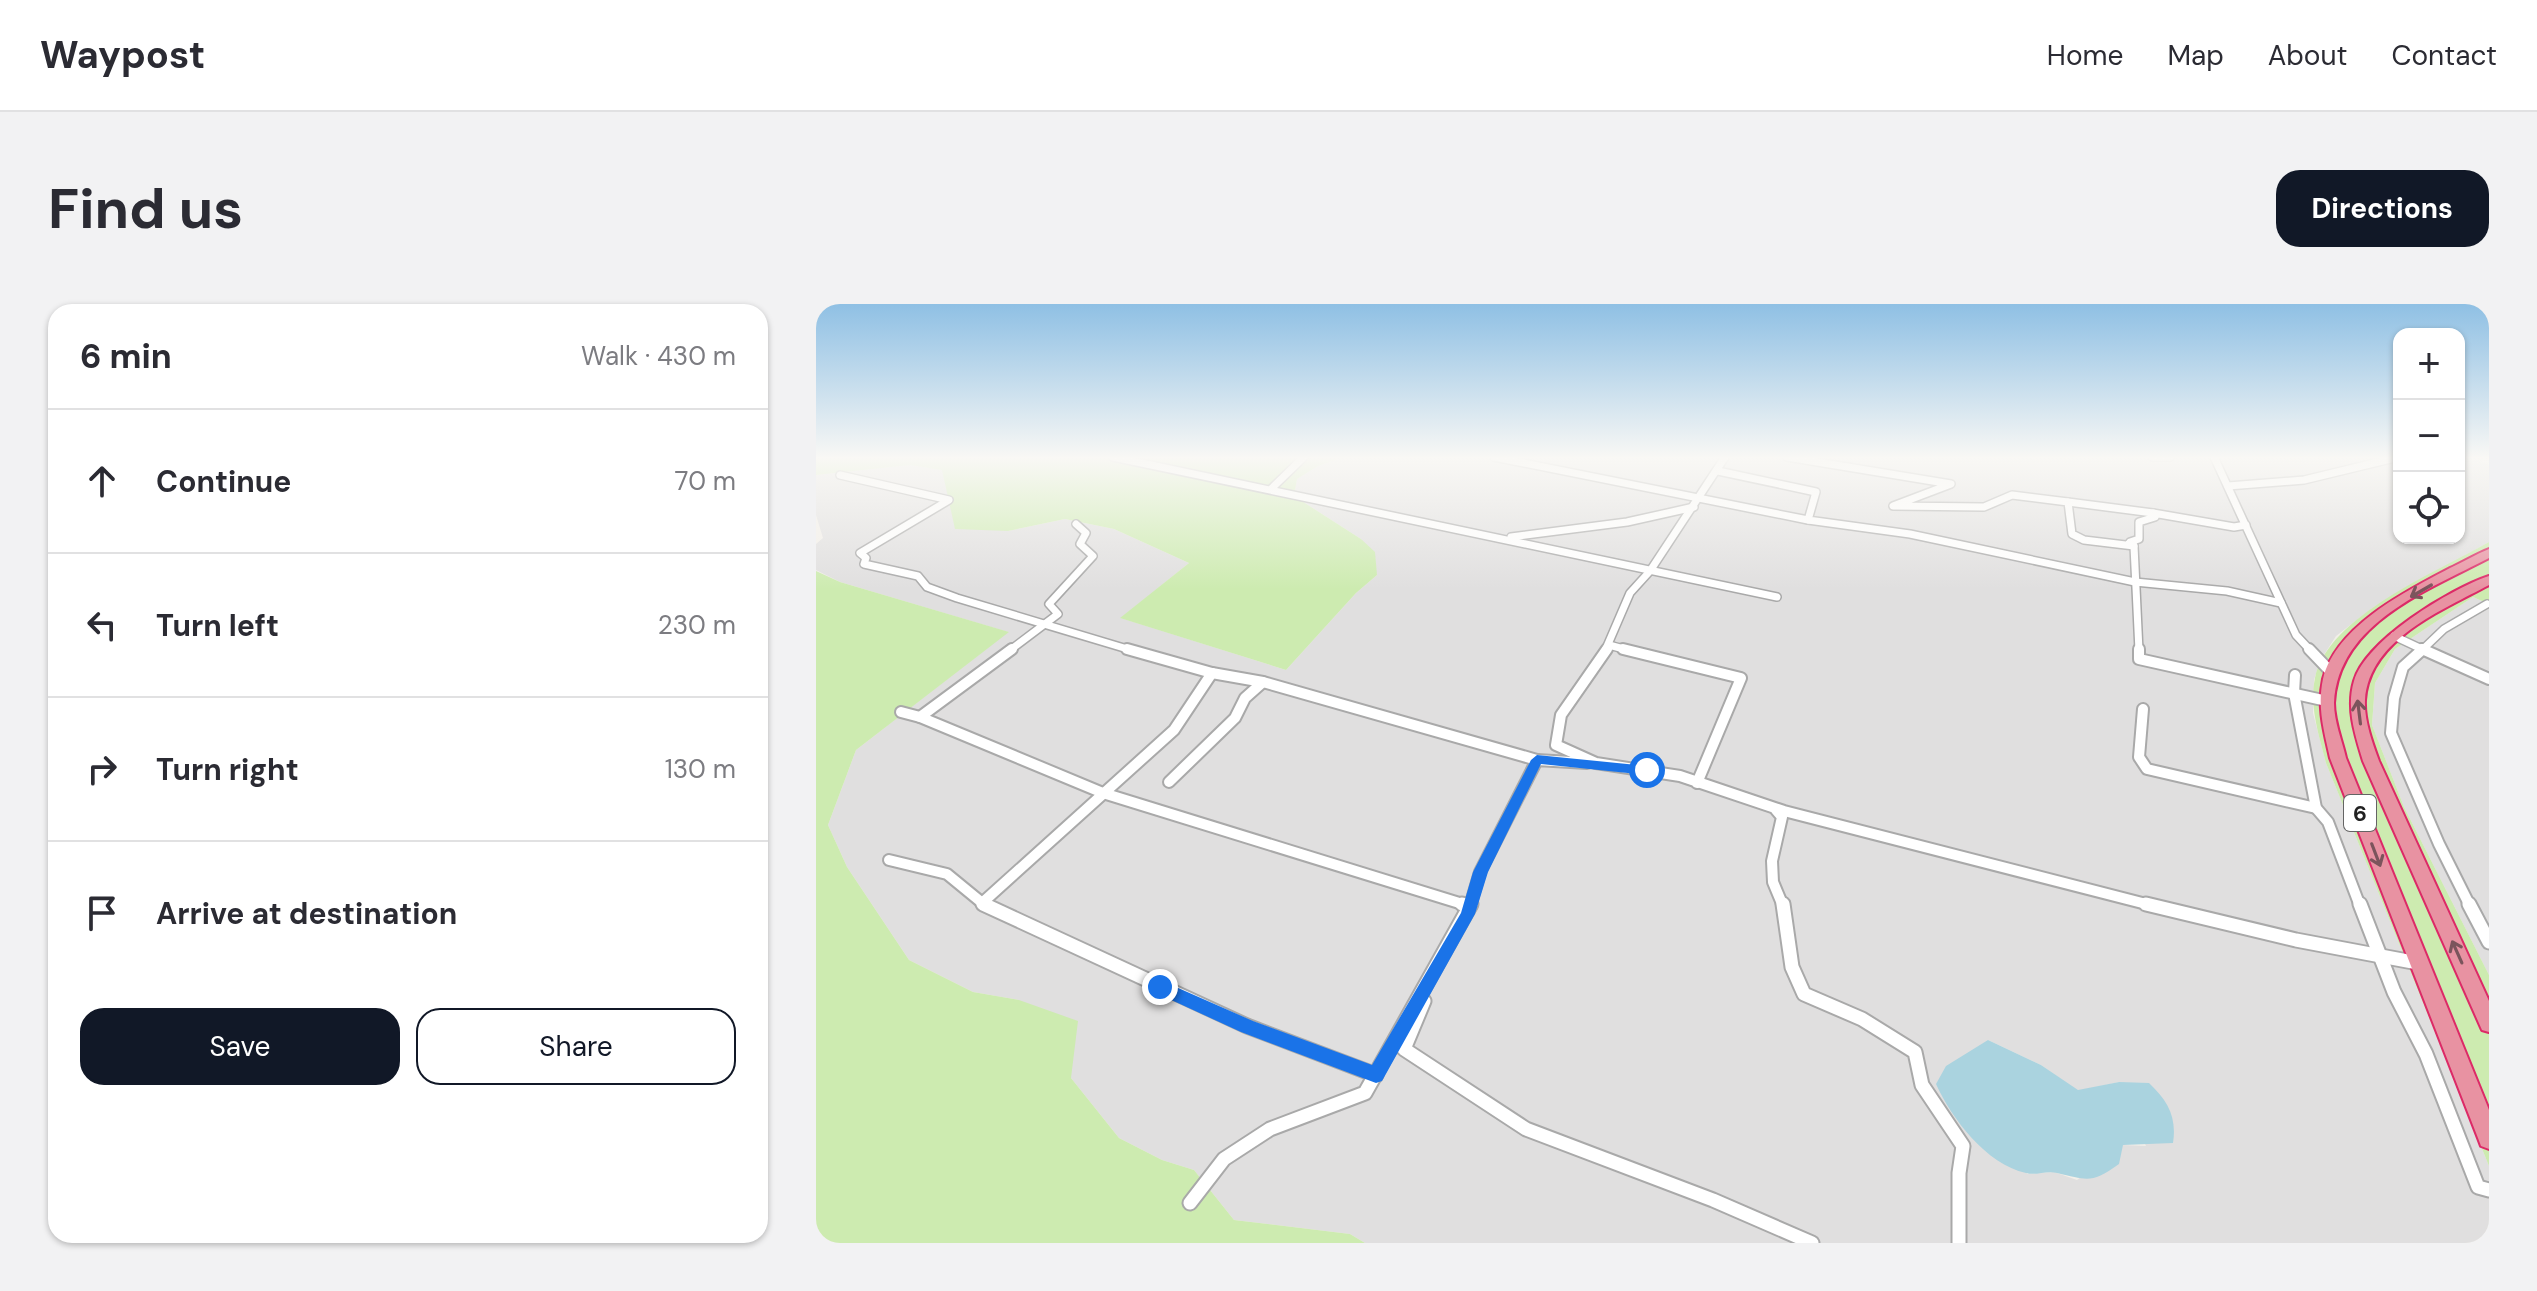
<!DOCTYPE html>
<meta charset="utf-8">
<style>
:root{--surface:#fff;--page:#f2f2f3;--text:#2b2b33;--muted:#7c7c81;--line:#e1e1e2;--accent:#111827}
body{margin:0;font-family:"DM Sans",sans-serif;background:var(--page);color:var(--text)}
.controls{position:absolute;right:24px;top:24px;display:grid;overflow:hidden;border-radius:16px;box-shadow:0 2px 6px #0004}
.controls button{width:72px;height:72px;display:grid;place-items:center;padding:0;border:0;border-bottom:2px solid var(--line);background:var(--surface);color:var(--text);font:40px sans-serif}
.stop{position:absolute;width:24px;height:24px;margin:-18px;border:6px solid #1a73e8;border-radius:50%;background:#fff}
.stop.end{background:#1a73e8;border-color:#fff;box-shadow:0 2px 8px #0008}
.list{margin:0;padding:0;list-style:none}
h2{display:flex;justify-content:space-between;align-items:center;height:104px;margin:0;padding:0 32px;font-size:34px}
h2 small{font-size:26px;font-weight:400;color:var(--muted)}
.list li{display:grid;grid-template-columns:52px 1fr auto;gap:24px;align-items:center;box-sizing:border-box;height:144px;padding:0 32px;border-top:2px solid var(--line)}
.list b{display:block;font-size:30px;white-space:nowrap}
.list em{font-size:26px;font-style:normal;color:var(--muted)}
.actions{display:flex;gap:16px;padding:24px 32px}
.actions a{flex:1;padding:18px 0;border:2px solid var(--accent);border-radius:24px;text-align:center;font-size:28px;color:var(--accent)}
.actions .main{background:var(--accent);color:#fff}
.icon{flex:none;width:44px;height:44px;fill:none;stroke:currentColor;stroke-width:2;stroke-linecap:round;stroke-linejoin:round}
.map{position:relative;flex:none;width:1673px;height:939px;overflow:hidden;border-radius:24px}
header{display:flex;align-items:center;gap:48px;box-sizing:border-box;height:112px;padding:0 40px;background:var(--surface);border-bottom:2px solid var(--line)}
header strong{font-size:38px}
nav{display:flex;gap:44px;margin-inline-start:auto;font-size:28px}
.intro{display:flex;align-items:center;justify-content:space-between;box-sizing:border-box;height:192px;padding:0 48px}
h1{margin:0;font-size:56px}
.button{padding:20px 36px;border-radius:24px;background:var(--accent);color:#fff;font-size:28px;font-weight:700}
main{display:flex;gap:48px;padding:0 48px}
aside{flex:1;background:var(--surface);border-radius:24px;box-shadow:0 2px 6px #0004}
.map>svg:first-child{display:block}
.residential{fill:#e0dfdf;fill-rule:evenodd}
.grass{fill:#cdebb0}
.water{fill:#aad3df}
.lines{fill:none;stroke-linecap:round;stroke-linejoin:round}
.minor-far2-casing{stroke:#a9a9a9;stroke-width:10}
.minor-far1-casing{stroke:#a9a9a9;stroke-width:14}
.minor-casing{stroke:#a9a9a9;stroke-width:17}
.highway-casing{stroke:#dc2a67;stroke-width:4}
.minor-far2{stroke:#fff;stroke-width:7}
.minor-far1{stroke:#fff;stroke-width:10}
.minor{stroke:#fff;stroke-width:13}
.highway{fill:#e892a2;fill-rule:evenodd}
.oneway{stroke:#7b545c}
.route{fill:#1a73e8}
.labels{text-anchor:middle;stroke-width:8;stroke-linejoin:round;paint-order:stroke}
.shield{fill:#fff;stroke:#646464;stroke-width:2}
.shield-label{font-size:22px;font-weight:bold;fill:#222}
</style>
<header>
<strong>Waypost</strong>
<nav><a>Home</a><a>Map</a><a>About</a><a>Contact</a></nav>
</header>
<div class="intro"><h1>Find us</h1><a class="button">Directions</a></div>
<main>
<aside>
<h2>6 min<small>Walk · 430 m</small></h2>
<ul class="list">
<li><svg class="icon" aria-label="ahead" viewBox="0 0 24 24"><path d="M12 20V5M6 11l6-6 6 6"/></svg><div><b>Continue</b></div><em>70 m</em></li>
<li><svg class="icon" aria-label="left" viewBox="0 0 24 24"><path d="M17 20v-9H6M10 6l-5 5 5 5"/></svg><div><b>Turn left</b></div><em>230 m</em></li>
<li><svg class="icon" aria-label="right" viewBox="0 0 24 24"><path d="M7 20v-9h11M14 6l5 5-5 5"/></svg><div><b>Turn right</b></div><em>130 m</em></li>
<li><svg class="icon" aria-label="arrive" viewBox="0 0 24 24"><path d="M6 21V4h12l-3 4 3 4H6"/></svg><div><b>Arrive at destination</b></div></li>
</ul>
<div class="actions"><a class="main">Save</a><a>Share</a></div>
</aside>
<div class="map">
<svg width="1673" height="939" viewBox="0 0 1673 939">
<rect width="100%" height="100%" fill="#f2efe9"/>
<!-- residential -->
<g class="residential">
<path d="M 528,153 L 1583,153 L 1583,234 L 1643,234 L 1643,153 L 1673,153 L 1664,157 L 1673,161 L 1673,238 L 1555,305 L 1520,332 L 1504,357 L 1498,376 L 1497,409 L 1510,459 L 1673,862 L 1673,939 L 549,939 L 534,930 L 418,916 L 378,866 L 346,856 L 303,834 L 255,774 L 203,696 L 157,688 L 93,656 L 31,563 L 12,521 L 40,446 L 192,328 L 24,278 L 0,266 L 0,240 L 7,234 L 0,211 L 0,171 L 94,161 L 127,166 L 136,206 L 192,227 L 249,215 L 298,225 L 373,259 L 305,314 L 470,366 L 540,289 L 561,271 L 545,235 L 478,192 L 481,175 L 502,162 ZM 1172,736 L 1225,761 L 1262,787 L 1303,778 L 1330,842 L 1307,841 L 1261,876 L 1238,868 L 1211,870 Z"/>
<polygon points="1657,293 1673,300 1673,671 1588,503 1556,421 1559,379 1579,345"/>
</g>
<!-- grass -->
<g class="grass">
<polygon points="0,153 528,153 502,162 481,175 478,192 545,235 559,248 561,271 540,289 470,366 304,314 373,259 298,225 249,215 192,227 139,225 126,166 94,161 0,171"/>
<path d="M 1673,238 L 1673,300 L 1657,293 L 1579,345 L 1559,379 L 1556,421 L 1588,503 L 1673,671 L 1673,862 L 1510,459 C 1503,431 1493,403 1499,374 C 1512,312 1621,268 1673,238 Z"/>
<polygon points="0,267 24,278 193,328 40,446 12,521 31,563 93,656 157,688 203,696 262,717 255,774 303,834 346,856 378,866 418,916 534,930 549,939 0,939"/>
</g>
<!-- water -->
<path class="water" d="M 1172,736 L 1225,761 L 1262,786 L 1303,778 L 1333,779 C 1352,797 1361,813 1357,839 L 1307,841 L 1303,860 C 1275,880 1272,876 1241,869 C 1231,866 1220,872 1210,869 C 1170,860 1136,815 1120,780 L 1130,762 Z"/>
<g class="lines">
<!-- minor-far2 casing -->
<g class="minor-far2-casing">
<g id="minor-far2">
<polyline points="297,153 961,293"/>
<polyline points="678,153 992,216"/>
<polyline points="971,153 1135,180 1077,202 1168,203 1196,191 1252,198 1256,230 1268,236 1318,242 1314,238 1323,235 1323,218 1339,213 1337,209 1418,223 1430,221"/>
<polyline points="1336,153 1354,153"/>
<polyline points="1398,153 1480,331 1495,347"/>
<polyline points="902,167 1000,188 992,216 1094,230 1319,278 1411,287 1465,299"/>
<polyline points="24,171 133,196 44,249 50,254 48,260 102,272 111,283 141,294 318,347"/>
<polyline points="1412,182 1488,176 1583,153"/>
<polyline points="456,184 488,153"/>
<polyline points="1252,198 1337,209"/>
<polyline points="695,233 811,218 878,203"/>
<polyline points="1318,242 1323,347"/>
<polyline points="1578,332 1610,347"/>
<polyline points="793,341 815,347"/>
<polyline points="193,347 242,310 233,300 277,252 264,240 270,229 260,220"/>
<polyline points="789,347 814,289 834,267 909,153"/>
<polyline points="1605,347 1628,325 1671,300"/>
</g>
</g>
<!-- minor-far1 casing -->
<g class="minor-far1-casing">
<g id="minor-far1">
<polyline points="196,345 104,413 287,489 653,602"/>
<polyline points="311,345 396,369 447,378 721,456"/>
<polyline points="791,345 745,411 740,441 780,459 864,472 968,507 1338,602"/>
<polyline points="807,345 925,374 881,479"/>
<polyline points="1323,345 1323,355 1511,397"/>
<polyline points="1493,345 1515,368"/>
<polyline points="1606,345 1673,375"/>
<polyline points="1607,345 1587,363 1578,394 1575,429 1623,540 1654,602"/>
<polyline points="1479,371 1478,389 1500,504 1512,518 1544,602"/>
<polyline points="1327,405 1323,453 1331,465 1500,504"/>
<polyline points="85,408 104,413"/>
<polyline points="353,478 419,414 429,394 447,378"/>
<polyline points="960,506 966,513 956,557 957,578 967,602"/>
<polyline points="73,556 131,570 170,602"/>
<polyline points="166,599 358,426 396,369"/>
<polyline points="654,602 664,568 721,456 771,459"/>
</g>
</g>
<!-- minor casing -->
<g class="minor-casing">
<g id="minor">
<polyline points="167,600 431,722 560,771"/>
<polyline points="646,600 654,602"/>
<polyline points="967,600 976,663 988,690 1046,715 1099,748 1106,781 1147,842 1143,869 1143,939"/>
<polyline points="1330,600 1480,636 1602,659"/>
<polyline points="1544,600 1578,688 1610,750 1662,883 1673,886"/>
<polyline points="1653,600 1673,638"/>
<polyline points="608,697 588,745 710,825 897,896 996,939"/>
<polyline points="374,899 408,855 454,825 549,789 655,600"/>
</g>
</g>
<!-- highway casing -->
<g class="highway-casing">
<g id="highway">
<path d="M 1673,245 L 1673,254 C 1612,286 1522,319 1518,399 C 1518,418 1526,436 1530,454 L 1673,806 L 1673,845 L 1665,842 L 1662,834 L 1514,454 C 1508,427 1501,403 1507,375 C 1520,322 1590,287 1634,264 C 1647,258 1660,250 1673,245 Z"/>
<path d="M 1673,272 L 1673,281 C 1627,306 1553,335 1549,396 C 1548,416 1556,438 1563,457 L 1673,697 L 1673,728 L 1666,726 L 1547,457 C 1539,431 1530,404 1538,377 C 1550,336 1634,285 1673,272 Z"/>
</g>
</g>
<!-- minor-far2 -->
<use href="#minor-far2" class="minor-far2"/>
<!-- minor-far1 -->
<use href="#minor-far1" class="minor-far1"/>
<!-- minor -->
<use href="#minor" class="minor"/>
<!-- highway -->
<use href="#highway" class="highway"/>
</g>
<!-- one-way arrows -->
<defs><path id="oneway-shaft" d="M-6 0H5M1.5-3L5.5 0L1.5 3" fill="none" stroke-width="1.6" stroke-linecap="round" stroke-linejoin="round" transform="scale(2)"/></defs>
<g class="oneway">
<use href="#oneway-shaft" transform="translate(1605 287) rotate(150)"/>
<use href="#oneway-shaft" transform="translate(1543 408) rotate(-97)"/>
<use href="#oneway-shaft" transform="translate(1560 551) rotate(69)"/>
<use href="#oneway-shaft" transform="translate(1641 648) rotate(-114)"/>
</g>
<!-- sky -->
<linearGradient id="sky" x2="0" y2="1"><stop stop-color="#8fc0e4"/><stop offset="0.54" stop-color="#f9f8f5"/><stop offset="1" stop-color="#f9f8f5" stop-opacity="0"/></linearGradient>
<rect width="1673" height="285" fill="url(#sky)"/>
<!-- route -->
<polygon class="route" points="721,451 831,462 837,466 831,471 725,460 672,568 659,610 566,777 560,779 425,728 338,688 338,678 344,676 437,717 556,761 645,609 657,568 715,456"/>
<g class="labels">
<!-- shield labels -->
<rect class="shield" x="1528" y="491" width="32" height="36" rx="6"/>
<g class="shield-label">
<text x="1544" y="517">6</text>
</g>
</g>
</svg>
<div class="controls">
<button>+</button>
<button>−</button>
<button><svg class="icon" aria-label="locate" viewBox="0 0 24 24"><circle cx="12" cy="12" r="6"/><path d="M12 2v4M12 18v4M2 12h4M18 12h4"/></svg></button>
</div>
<div class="stop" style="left:831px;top:466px"></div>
<div class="stop end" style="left:344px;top:683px"></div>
</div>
</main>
